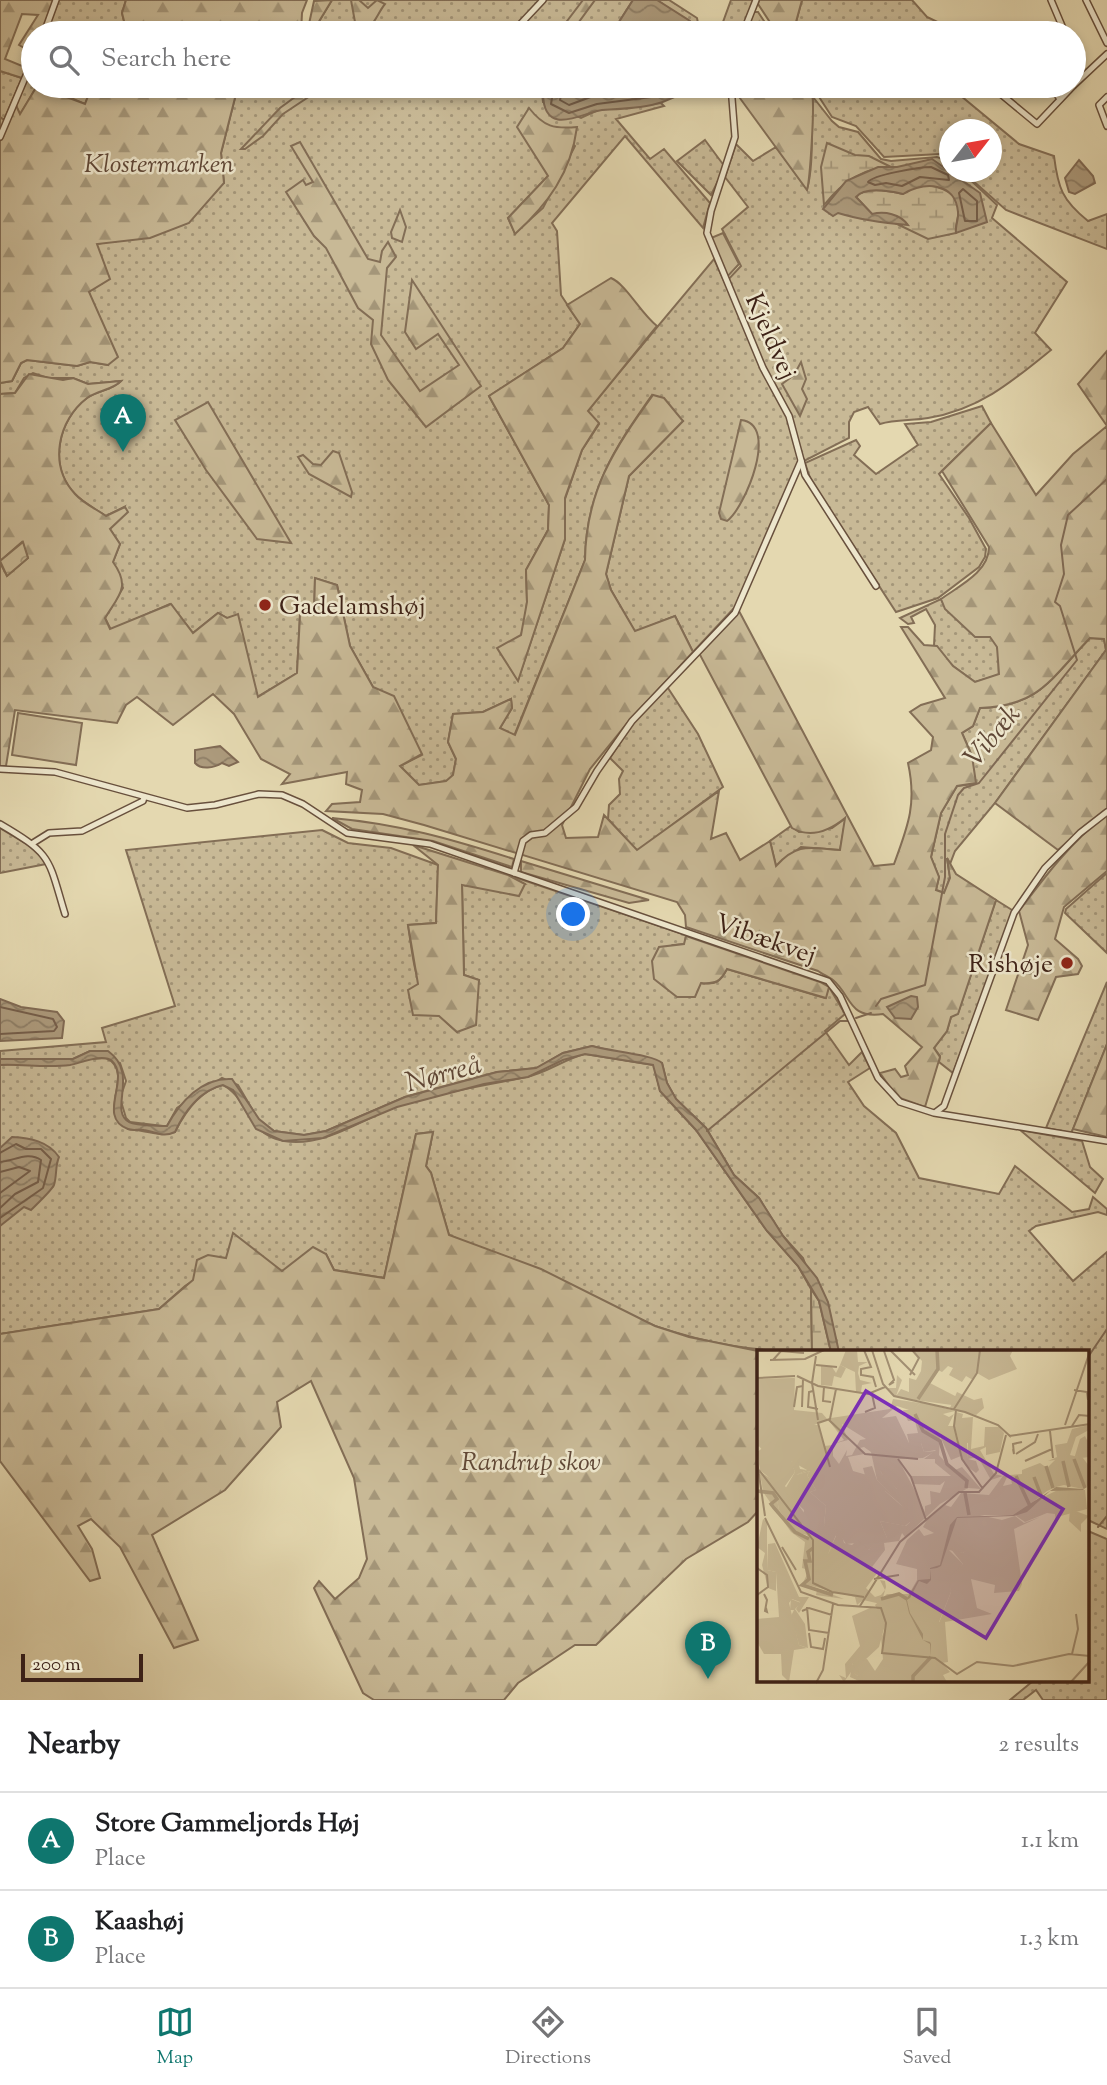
<!DOCTYPE html>
<meta charset="utf-8">
<style>
:root{--surface:#fff;--page:#f2f2f2;--text:#202124;--muted:#757577;--line:#e0e0e0;--accent:#0f766e}
body{margin:0;font-family:"Sorts Mill Goudy",serif;background:var(--page);color:var(--text)}
.compass{position:absolute;left:939px;top:119px;width:63px;height:63px;border-radius:50%;background:var(--surface);box-shadow:0 4px 10px #0003;rotate:59deg}
.scale{position:absolute;left:21px;bottom:18px;width:122px;box-sizing:border-box;padding-left:7px;border:4px solid #3e2217;border-top:0;font-size:19px;line-height:24px;white-space:nowrap;color:#3e2217;-webkit-text-stroke:5px #ede6cc;paint-order:stroke}
.you{position:absolute;left:574px;top:915px;width:24px;height:24px;margin:-18px;border:5px solid #fff;border-radius:50%;background:#1a73e8;box-shadow:0 0 0 10px #1a73e833}
.badge{display:grid;place-items:center;width:46px;height:46px;border-radius:50%;background:var(--accent);color:#fff;font-size:23px;font-weight:700}
.pin{position:absolute;translate:-50% -58px;filter:drop-shadow(0 2px 4px #0008)}
.pin::after{content:'';position:absolute;top:37px;width:24px;height:21px;background:inherit;clip-path:polygon(0 0,100% 0,50% 100%)}
.list{margin:0;padding:0;list-style:none}
h2{display:flex;justify-content:space-between;align-items:center;height:91px;margin:0;padding:0 28px;font-size:30px}
h2 small{font-size:23px;font-weight:400;color:var(--muted)}
.list li{display:grid;grid-template-columns:46px 1fr auto;gap:21px;align-items:center;box-sizing:border-box;height:98px;padding:0 28px;border-top:2px solid var(--line)}
.list b{display:block;font-size:26px;white-space:nowrap}
.list p{margin:0;font-size:23px;white-space:nowrap;color:var(--muted)}
.list em{font-size:23px;font-style:normal;color:var(--muted)}
.icon{flex:none;width:38px;height:38px;fill:none;stroke:currentColor;stroke-width:2;stroke-linecap:round;stroke-linejoin:round}
.map{position:relative;flex:none;width:1107px;height:1700px;overflow:hidden}
.search{position:absolute;background:var(--surface);box-shadow:0 4px 10px #0003;left:21px;right:21px;top:21px;height:77px;display:flex;align-items:center;gap:18px;box-sizing:border-box;padding:0 24px;border-radius:38px;color:var(--muted);font-size:26px}
.sheet{height:287px;background:var(--surface)}
nav{display:flex;justify-content:space-around;align-items:center;box-sizing:border-box;height:98px;border-top:2px solid var(--line);background:var(--surface);font-size:19px;color:var(--muted)}
nav a{display:grid;justify-items:center;gap:4px}
nav .on{color:var(--accent)}
.map>svg:first-child{display:block}
.grass{fill:url(#grass-dots);stroke:#836e56;stroke-width:2;fill-rule:evenodd}
.forest{fill:url(#forest-firs);stroke:#836e56;stroke-width:2}
.wetland{fill:url(#wetland-marsh);stroke:#836e56;stroke-width:2}
.park{fill:url(#park-crowns);stroke:#836e56;stroke-width:2}
.pitch{fill:#c8b996;stroke:#836e56;stroke-width:2}
.water{fill:url(#water-waves);stroke:#806a54;stroke-width:2}
.lines{fill:none;stroke-linecap:round;stroke-linejoin:round}
.shore{stroke:#755e4a;stroke-width:2}
.stream{stroke:#806a54;stroke-width:2}
.minor-casing{stroke:#68503d;stroke-width:8}
.minor{stroke:#ede6cc;stroke-width:5}
.poi-dot{fill:#8f2418;stroke:#ede6cc;stroke-width:2.5}
.labels{text-anchor:middle;stroke-width:5;stroke-linejoin:round;paint-order:stroke}
.park-label{font-size:26px;font-style:italic;fill:#604837;stroke:#ede6cc}
.street-label{font-size:26px;fill:#3e2217;stroke:#ede6cc}
.poi-label{font-size:26px;fill:#3e2217;stroke:#ede6cc;text-anchor:start}
.water-label{font-size:28px;font-style:italic;fill:#5f4635;stroke:#ede6cc}
.inset-river{fill:none;stroke:#ac9a7c;stroke-width:3.5}
.inset-road{fill:none;stroke:#a28f73;stroke-width:2}
.view{fill:#7b2cbf;fill-opacity:0.15;stroke:#7b2cbf;stroke-width:3.5}
.inset-edge{fill:none;stroke:#3e2217;stroke-width:3.5}
</style>
<div class="map">
<svg width="1107" height="1700" viewBox="0 0 1107 1700">
<defs>
<pattern id="grass-dots" width="8" height="8" patternUnits="userSpaceOnUse" patternTransform="scale(1.75)"><rect width="8" height="8" fill="#c8b996"/><path d="M2 2h.1M6 6h.1" fill="none" stroke="#a49679" stroke-width="1.8" stroke-linecap="round"/></pattern>
<pattern id="forest-firs" width="22" height="20" patternUnits="userSpaceOnUse" patternTransform="scale(1.75)"><rect width="22" height="20" fill="#c8b996"/><path d="M5 1l3.5 6h-7zM16 11l3.5 6h-7z" fill="#a49679"/></pattern>
<pattern id="wetland-marsh" width="20" height="14" patternUnits="userSpaceOnUse" patternTransform="scale(1.75)"><rect width="20" height="14" fill="#c8b996"/><path d="M1 5h8M5 5V1M11 12h8M15 12V8" fill="none" stroke="#a49679"/></pattern>
<pattern id="park-crowns" width="20" height="18" patternUnits="userSpaceOnUse" patternTransform="scale(1.75)"><rect width="20" height="18" fill="#c8b996"/><path d="M2 6a3 3 0 1 1 6 0M12 15a3 3 0 1 1 6 0" fill="none" stroke="#a49679"/></pattern>
<pattern id="water-waves" width="16" height="10" patternUnits="userSpaceOnUse" patternTransform="scale(1.75)"><rect width="16" height="10" fill="#ac9a7c"/><path d="M0 5q4-4 8 0t8 0" fill="none" stroke="#8d7d65"/></pattern>
</defs>
<rect width="100%" height="100%" fill="#e4d8b0"/>
<filter id="stains"><feTurbulence type="fractalNoise" baseFrequency=".00286" numOctaves="4"/><feColorMatrix values="0 0 0 0 .2 0 0 0 0 .09 0 0 0 0 .02 0 0 0 .5 -.17"/></filter>
<radialGradient id="worn" r=".72"><stop offset=".6" stop-color="#630" stop-opacity="0"/><stop offset="1" stop-color="#630" stop-opacity=".3"/></radialGradient>
<!-- grass -->
<g class="grass">
<polygon points="59,0 126,0 122,13 127,33 46,33"/>
<polygon points="332,0 633,0 612,33 312,33"/>
<polygon points="657,0 669,0 697,18 700,33 695,33 694,28"/>
<polygon points="731,0 754,0 742,33 719,33"/>
<polygon points="802,0 912,0 927,17 952,29 952,33 793,33"/>
<polygon points="33,64 33,86 37,86 20,115 14,101"/>
<polygon points="0,71 22,78 4,120 0,117"/>
<polygon points="42,86 92,86 85,104"/>
<path d="M 238,86 L 549,86 L 542,93 L 543,102 L 581,118 L 598,110 L 661,103 L 664,106 L 616,119 L 650,159 L 664,149 L 710,203 L 703,228 L 625,136 L 552,223 L 557,231 L 561,295 L 580,324 L 563,348 L 489,396 L 549,505 L 548,530 L 526,570 L 527,602 L 518,680 L 565,539 L 565,499 L 582,450 L 599,424 L 587,411 L 714,259 L 725,283 L 741,266 L 722,229 L 748,207 L 725,177 L 736,144 L 753,161 L 776,147 L 807,189 C 814,167 811,123 813,97 L 832,121 L 839,127 L 858,132 L 881,159 L 891,161 L 937,157 L 949,161 L 950,172 L 962,172 L 997,205 L 992,218 L 1067,282 L 1035,333 L 1051,350 C 1013,381 979,410 928,418 C 912,421 896,419 880,424 L 868,407 L 854,412 L 849,422 L 849,438 L 798,464 L 736,606 L 693,652 L 675,616 L 635,632 L 611,590 L 606,574 L 629,476 L 683,421 L 652,395 C 614,449 586,491 585,560 L 514,736 L 500,728 L 512,708 L 511,699 L 483,712 L 453,714 L 448,742 L 456,759 L 453,775 L 447,781 L 419,785 L 400,766 L 422,755 L 373,687 L 350,646 L 337,585 L 315,578 L 314,615 L 300,615 L 297,673 L 257,697 L 227,618 L 218,613 L 193,633 L 170,604 L 111,630 L 105,618 L 123,588 L 113,562 L 120,544 L 110,529 L 124,507 L 106,516 C 96,509 83,503 75,494 C 48,466 58,420 87,398 C 97,391 112,390 121,381 L 88,384 L 73,378 L 48,378 L 33,373 L 24,378 L 15,393 L 0,394 L 0,383 L 12,381 L 21,363 L 27,360 L 77,366 L 90,362 L 108,365 L 89,292 L 97,244 L 107,242 L 224,183 L 221,153 ZM 540,122 L 555,129 L 575,146 L 543,208 L 515,233 L 508,218 L 548,176 Z"/>
<path d="M 812,86 L 955,86 L 955,91 L 1019,144 L 1054,156 C 1058,188 1062,200 1088,221 L 1107,214 L 1107,249 L 1006,210 L 963,172 L 992,172 L 992,130 L 950,130 L 949,159 L 940,154 L 884,157 L 856,126 L 832,117 Z"/>
<polygon points="705,140 725,167 711,195 677,161"/>
<polygon points="982,406 991,423 939,474 969,518 986,549 985,557 979,567 938,598 896,612 811,481 805,463 856,440 860,446 854,455 876,474 918,445 905,424 931,422"/>
<path d="M 941,599 C 951,622 988,623 997,646 C 1000,654 998,666 999,675 L 975,682 L 953,666 L 934,646 L 935,625 L 926,609 L 911,617 L 914,623 L 908,624 L 900,618 Z"/>
<path d="M 1090,638 L 1104,639 L 1106,650 L 995,803 L 955,851 L 950,864 L 947,858 L 950,877 L 944,893 L 936,890 L 939,877 L 931,857 L 941,813 L 957,786 L 972,784 L 972,756 L 962,733 L 973,726 L 980,708 C 1040,706 1051,678 1090,638 Z"/>
<polygon points="666,685 698,734 723,787 637,851 608,819 609,805 620,794 619,779 623,771 610,758 634,721"/>
<polygon points="846,818 840,850 801,847 776,866 770,841 791,826 799,832 832,828"/>
<polygon points="0,828 35,849 46,864 0,873"/>
<path d="M 322,830 L 348,843 L 391,848 L 438,865 L 436,923 L 408,925 C 416,977 415,996 457,1032 L 479,980 L 464,975 L 462,885 L 524,884 L 508,875 L 686,935 L 685,944 L 673,945 L 701,983 C 716,985 720,982 727,969 L 825,998 L 829,987 L 845,1014 L 825,1031 L 849,1065 L 862,1052 L 870,1068 L 848,1082 L 864,1106 L 896,1133 L 919,1178 L 999,1194 L 1015,1166 L 1072,1212 L 1089,1209 L 1093,1197 L 1107,1209 L 1107,1215 L 1098,1212 L 1036,1226 L 1029,1231 L 1073,1281 L 1107,1252 L 1107,1529 L 1088,1520 L 1088,1352 L 839,1352 L 803,1258 L 783,1236 L 759,1198 L 734,1175 L 706,1128 L 676,1099 L 667,1083 L 662,1063 L 592,1046 L 563,1053 L 537,1068 L 497,1072 L 405,1097 L 326,1131 L 304,1135 L 274,1131 L 258,1119 L 238,1085 L 222,1078 L 177,1108 L 167,1126 L 163,1126 L 130,1122 L 126,1118 L 120,1098 L 126,1081 L 120,1063 L 90,1051 L 73,1059 L 0,1059 L 0,1051 L 106,1042 L 102,1028 L 175,1006 L 126,850 Z"/>
<polygon points="1107,873 1107,953 1065,913 1066,909"/>
<polygon points="996,900 1012,910 1012,916 953,1073 939,1062 940,1056 934,1048 947,1031 951,1017 958,1013"/>
<polygon points="1107,982 1107,1044 1073,1129 1071,1133 1046,1128"/>
<path d="M 585,1054 L 654,1065 L 660,1091 L 696,1130 L 767,1231 L 798,1266 L 811,1289 L 812,1352 C 756,1352 708,1344 655,1326 L 449,1235 L 431,1173 L 426,1166 L 433,1132 L 416,1134 L 384,1278 L 334,1270 L 326,1254 L 282,1271 L 226,1259 L 185,1286 L 159,1309 L 0,1334 L 0,1065 L 106,1058 C 128,1068 113,1094 114,1112 L 128,1129 C 145,1130 158,1137 175,1132 C 185,1112 200,1090 223,1085 C 249,1098 246,1135 284,1141 C 325,1148 363,1118 400,1105 C 441,1092 484,1086 526,1077 C 547,1073 564,1059 585,1054 Z"/>
<polygon points="1020,1130 1082,1141 1090,1167 1103,1179 1095,1193"/>
<polygon points="1088,1531 1107,1539 1107,1700 1043,1700 1036,1690 1023,1700 1010,1700 1033,1681 1088,1681"/>
</g>
<!-- forest -->
<g class="forest">
<polygon points="0,0 55,0 42,33 33,33 33,53 19,45 38,15 22,14 5,59 27,68 22,78 0,71"/>
<polygon points="126,0 307,0 302,13 301,33 264,33 258,26 252,33 127,33 122,13"/>
<polygon points="332,0 312,33 307,33 314,1"/>
<path d="M 351,0 L 359,0 L 368,8 L 377,0 L 385,4 C 376,15 374,30 357,33 Z"/>
<polygon points="583,0 595,0 573,30 558,33"/>
<polygon points="759,0 802,0 793,33 777,33 758,4"/>
<polygon points="753,12 758,12 772,33 746,33"/>
<polygon points="37,86 85,104 92,86 238,86 221,153 224,183 189,223 150,238 97,244 110,279 89,292 118,357 108,365 90,362 77,366 27,360 21,363 12,381 0,383 0,117 4,120 14,101 20,114"/>
<polygon points="310,86 325,86 283,114 263,136 245,149 241,149 280,108"/>
<path d="M 734,86 L 806,86 C 808,89 811,92 812,95 C 815,103 810,180 807,190 L 734,90 Z"/>
<path d="M 529,108 C 544,127 554,129 577,127 C 571,173 548,204 515,234 L 508,218 L 548,176 L 517,127 Z"/>
<polygon points="300,142 368,259 380,262 382,251 388,242 396,257 387,268 381,335 420,391 459,365 438,334 416,349 405,332 412,280 481,386 426,427 388,380 371,344 373,320 358,308 326,248 314,236 286,192 303,180 306,185 313,182 291,146"/>
<polygon points="400,210 406,227 402,242 392,238 391,232"/>
<path d="M 611,278 C 626,284 641,314 657,326 L 588,411 L 599,423 L 582,450 L 565,498 L 565,539 L 518,681 L 497,648 L 521,635 L 527,602 L 526,570 L 548,530 L 549,505 L 489,396 L 563,348 L 580,324 L 567,305 Z"/>
<path d="M 1107,351 L 1107,809 L 1058,850 L 995,803 L 1106,650 L 1104,639 L 1090,638 C 1051,678 1040,706 980,708 L 973,726 L 962,733 L 972,756 L 976,783 L 957,786 L 941,813 L 931,857 L 939,877 L 936,890 L 944,893 L 950,878 L 947,858 L 956,874 L 996,900 L 958,1014 L 951,1017 L 947,1031 L 934,1048 L 940,1057 L 925,1107 L 897,1097 L 880,1073 L 895,1069 L 901,1077 L 908,1075 L 905,1066 L 922,1047 L 883,1014 C 848,1019 852,996 833,980 C 829,977 822,974 818,971 L 686,927 L 685,915 L 677,902 L 424,825 L 383,814 L 326,811 L 332,804 L 360,802 L 362,790 L 346,784 L 347,772 L 282,784 L 290,774 L 261,759 L 234,714 L 213,694 L 173,725 L 137,697 L 126,705 L 117,723 L 15,710 L 6,766 L 0,766 L 0,563 L 7,576 L 28,558 L 22,542 L 0,561 L 0,394 L 15,393 L 29,374 L 63,380 L 73,378 L 88,384 L 121,381 C 113,390 98,390 87,398 C 58,420 48,465 75,494 C 83,503 96,509 106,516 L 125,507 L 128,512 L 110,529 L 120,544 L 113,562 C 131,587 119,595 105,618 L 110,629 L 171,604 L 193,633 L 218,613 L 227,618 L 238,614 L 258,697 L 297,673 L 300,615 L 314,615 L 315,578 L 337,585 L 350,646 L 373,687 L 394,696 L 422,754 L 400,766 L 419,785 L 446,781 L 453,775 L 456,759 L 448,742 L 453,714 L 483,712 L 511,699 L 512,708 L 500,728 L 515,735 L 585,560 C 586,491 614,449 653,395 L 664,398 L 683,421 L 629,476 L 606,574 L 611,590 L 635,631 L 675,616 L 693,652 L 629,721 L 590,769 L 562,825 L 566,838 L 598,837 L 604,815 L 637,850 L 719,791 L 711,839 L 726,833 L 740,860 L 770,841 L 776,866 C 798,842 810,848 840,850 L 845,818 C 829,831 811,839 792,828 L 699,653 L 739,611 L 874,866 L 894,864 C 908,826 917,804 908,763 L 931,750 L 933,737 L 910,712 L 921,705 L 945,698 L 901,627 L 908,627 L 924,645 L 937,646 L 953,666 L 975,682 L 999,674 L 997,647 L 990,637 L 975,637 L 945,609 L 941,599 C 959,586 989,572 989,547 L 942,471 L 991,423 L 1036,495 L 1073,454 L 1107,426 L 1078,384 Z"/>
<polygon points="801,362 806,379 802,389 807,399 800,416 782,384 794,375"/>
<polygon points="208,402 291,543 257,539 206,470 175,420"/>
<path d="M 741,420 C 780,424 745,508 727,521 L 721,519 L 719,513 Z"/>
<polygon points="333,451 339,453 352,492 351,497 309,474 298,457 303,455 313,464 321,465"/>
<path d="M 1107,814 L 1107,871 L 1064,907 L 1055,939 L 1078,959 L 1082,966 L 1078,974 L 1056,977 L 1038,1020 L 1006,1010 L 1028,945 L 1019,911 C 1046,875 1071,842 1107,814 Z"/>
<path d="M 332,818 C 399,824 451,839 514,859 L 512,867 L 433,841 L 352,829 Z"/>
<polygon points="413,845 508,875 525,884 519,896 462,885 464,975 479,980 476,1025 457,1032 439,1016 413,1015 408,990 418,984 408,925 436,923 438,865"/>
<polygon points="521,861 649,900 629,903 521,872"/>
<path d="M 686,936 L 820,982 L 829,987 L 826,998 L 727,969 C 720,982 716,984 701,983 L 695,997 L 677,997 L 654,979 L 652,961 L 659,947 L 684,944 Z"/>
<polygon points="1107,1044 1107,1137 1073,1129"/>
<polygon points="433,1132 426,1166 431,1173 449,1235 541,1269 655,1326 689,1337 763,1352 759,1352 759,1510 748,1522 686,1559 596,1645 575,1645 518,1683 504,1700 374,1700 363,1693 314,1588 319,1581 335,1599 359,1578 367,1559 354,1478 311,1381 277,1402 281,1427 225,1490 152,1535 198,1640 174,1648 120,1547 91,1519 78,1526 92,1549 100,1578 90,1581 0,1461 0,1334 159,1309 193,1280 197,1260 208,1255 226,1258 233,1233 282,1271 313,1247 326,1254 334,1270 384,1278 416,1134"/>
</g>
<!-- wetland -->
<g class="wetland">
<path d="M 827,143 L 855,155 L 869,156 L 891,167 C 863,167 840,185 824,205 L 821,167 Z"/>
<path d="M 920,184 C 938,186 962,191 958,216 C 957,223 955,226 956,233 L 928,239 L 895,223 L 903,225 L 872,214 L 856,197 C 865,186 890,191 903,194 Z"/>
<polygon points="811,1289 819,1301 831,1352 812,1352"/>
</g>
<!-- park -->
<polygon class="park" points="23,542 28,558 7,576 0,561"/>
<!-- pitch -->
<g class="pitch">
<polygon points="723,233 739,264 727,277 711,238"/>
<polygon points="18,713 82,723 76,765 12,755"/>
</g>
<!-- water -->
<g class="water">
<polygon points="633,0 657,0 690,21 695,33 612,33"/>
<path d="M 549,86 L 691,86 C 666,108 634,108 602,110 C 584,112 544,139 543,94 Z"/>
<path d="M 932,159 L 980,193 L 987,222 L 956,233 C 955,225 959,219 958,212 C 955,181 924,182 903,194 C 890,191 865,186 856,197 L 872,214 C 885,211 900,214 908,225 C 884,223 861,220 838,213 L 833,216 L 823,209 L 846,181 L 878,167 L 897,167 Z"/>
<polygon points="1079,160 1093,176 1095,183 1075,194 1069,192 1065,178"/>
<path d="M 220,746 L 238,762 L 229,766 L 222,763 C 214,768 201,770 195,763 L 195,750 Z"/>
<polygon points="911,996 917,997 918,1007 911,1019 895,1018 887,1007"/>
<polygon points="0,999 21,1007 57,1012 64,1021 62,1038 0,1041"/>
<path d="M 592,1046 C 609,1051 655,1055 662,1063 L 667,1083 L 676,1099 L 706,1128 L 734,1175 L 759,1198 L 783,1236 L 817,1278 L 828,1302 L 839,1352 L 831,1352 L 819,1301 L 798,1266 L 767,1231 L 696,1130 L 660,1091 L 653,1065 L 585,1054 L 563,1060 L 528,1077 L 484,1084 L 397,1107 L 323,1138 L 283,1141 L 256,1129 L 233,1090 L 223,1085 C 200,1090 184,1112 175,1132 C 162,1138 157,1132 144,1130 C 139,1129 132,1131 128,1129 C 96,1117 131,1079 112,1061 C 103,1053 81,1063 70,1065 C 47,1068 23,1064 0,1065 L 0,1059 L 73,1059 L 90,1051 L 108,1051 C 140,1074 108,1110 129,1122 C 137,1126 154,1125 163,1126 L 167,1126 C 180,1102 202,1077 232,1079 L 259,1119 L 274,1131 L 304,1135 L 326,1131 L 405,1097 L 497,1072 L 536,1068 L 563,1053 Z"/>
<path d="M 12,1137 C 30,1138 48,1141 59,1157 C 55,1166 57,1176 54,1185 C 51,1191 37,1204 31,1210 L 24,1207 L 0,1226 L 0,1148 Z"/>
</g>
<g class="lines">
<!-- shore -->
<g class="shore">
<polyline points="554,86 551,104 569,113 597,104 659,96 681,86"/>
<polyline points="563,86 560,100 569,105 596,95 637,92 663,86"/>
<path d="M 931,167 L 948,175 L 949,180 L 920,177 L 902,186 L 886,183 L 875,185 L 868,182 C 873,175 919,167 931,167 Z"/>
<polygon points="963,189 977,201 977,221 965,221 959,193"/>
<polyline points="0,1007 53,1019 57,1027 54,1031 0,1034"/>
<polyline points="0,1153 16,1144 26,1149 41,1149 51,1159 43,1188 0,1218"/>
<path d="M 0,1162 C 14,1161 28,1151 41,1160 L 38,1182 L 15,1194 L 0,1208"/>
<polyline points="0,1172 19,1167 30,1171 0,1193"/>
</g>
<!-- stream -->
<g class="stream">
<polyline points="876,1006 881,999 925,985 945,877 945,834 958,795 964,788 979,783 1077,660 1060,606 1055,602 1064,574 1061,545 1068,515 1107,479"/>
<polyline points="856,1018 871,1013"/>
<polyline points="707,1131 840,1021 848,1021"/>
<polyline points="1088,1357 1107,1329"/>
<polyline points="1098,1527 1107,1516"/>
</g>
<!-- minor casing -->
<g class="minor-casing">
<g id="minor">
<polyline points="1051,0 1065,33"/>
<polyline points="1086,0 1107,43"/>
<polyline points="1008,27 1013,33"/>
<polyline points="44,33 56,0"/>
<polyline points="512,33 543,0"/>
<polyline points="743,33 756,0"/>
<polyline points="1074,56 1082,76"/>
<polyline points="1074,85 1107,54"/>
<polyline points="731,86 735,137 711,211 707,233 763,368 789,416 805,475 876,586"/>
<polyline points="991,86 1037,124 1073,86"/>
<polyline points="1051,86 1060,99"/>
<polyline points="1107,97 1099,105 1107,126"/>
<polyline points="0,137 33,59"/>
<polyline points="0,769 55,772 187,808 215,805 259,794 282,795 303,804 347,833 430,844 828,981 840,996 878,1078 900,1102 934,1113 1107,1141"/>
<path d="M 0,824 C 53,855 48,858 65,914"/>
<polyline points="33,843 49,833 82,831 143,801 144,797"/>
<polyline points="514,873 523,841 531,835 545,833 576,807 597,771 632,721 735,613 801,461"/>
<polyline points="936,1112 944,1106 1014,913 1045,868 1080,833 1107,812"/>
</g>
</g>
<!-- minor -->
<use href="#minor" class="minor"/>
</g>
<!-- markers -->
<g class="poi-dot">
<circle cx="265" cy="605" r="7"/>
<circle cx="1067" cy="963" r="7"/>
</g>
<g class="labels">
<!-- park labels -->
<g class="park-label">
<text x="159" y="172">Klostermarken</text>
<text x="531" y="1470">Randrup skov</text>
</g>
<!-- street labels -->
<g class="street-label">
<text transform="translate(772 336) rotate(66)" y="9">Kjeldvej</text>
<text transform="translate(766 938) rotate(19)" y="9">Vibækvej</text>
</g>
<!-- poi labels -->
<g class="poi-label">
<text x="279" y="614">Gadelamshøj</text>
<text x="1053" y="972" text-anchor="end">Rishøje</text>
</g>
<!-- water labels -->
<g class="water-label">
<text transform="translate(991 735) rotate(-50)" y="10">Vibæk</text>
<text transform="translate(443 1072) rotate(-15)" y="10">Nørreå</text>
</g>
</g>
<!-- overview -->
<g transform="translate(757 1350)">
<rect width="332" height="332" fill="#e4d8b0"/>
<path d="M 155,0 L 256,0 L 253,6 L 260,19 L 232,30 L 220,23 L 216,30 L 209,26 L 205,32 L 192,25 L 196,18 L 191,16 L 185,22 L 181,20 L 171,32 L 200,47 L 195,55 L 143,48 L 136,45 L 130,38 L 139,38 L 140,25 L 145,30 L 139,46 L 144,39 L 152,42 L 152,28 L 159,30 L 164,21 L 165,11 ZM 38,27 L 37,60 L 65,63 L 71,70 L 57,75 L 61,75 L 67,96 L 76,95 L 76,106 L 82,114 L 90,100 L 89,106 L 95,105 L 103,90 L 109,89 L 85,74 L 91,90 L 76,94 L 87,90 L 72,71 L 74,68 L 133,59 L 136,49 L 163,53 L 155,61 L 140,56 L 125,68 L 139,66 L 152,93 L 164,93 L 167,102 L 179,101 L 166,108 L 141,109 L 155,135 L 149,140 L 140,139 L 123,121 L 153,161 L 153,172 L 148,176 L 123,171 L 130,188 L 118,191 L 112,200 L 99,193 L 89,194 L 83,185 L 71,204 L 79,186 L 67,175 L 69,156 L 53,142 L 59,140 L 50,125 L 53,121 L 39,125 L 50,120 L 34,111 L 38,122 L 28,136 L 50,167 L 42,179 L 42,172 L 6,138 L 2,121 L 13,128 L 21,117 L 0,94 ZM 107,97 L 114,102 L 120,130 L 146,157 L 110,125 L 96,121 L 91,107 L 107,104 L 103,98 ZM 199,62 L 206,64 L 205,68 L 216,67 L 214,99 L 227,96 L 228,77 L 242,77 L 247,83 L 243,102 L 229,105 L 229,97 L 223,100 L 237,124 L 246,126 L 234,130 L 221,107 L 211,109 L 211,93 L 202,92 L 197,74 ZM 332,75 L 332,80 L 319,87 L 313,105 L 326,108 L 332,116 L 332,134 L 326,139 L 307,135 L 299,137 L 290,141 L 276,152 L 305,138 L 328,140 L 330,159 L 300,167 L 299,174 L 298,164 L 290,163 L 268,172 L 258,165 L 223,165 L 245,170 L 246,178 L 206,203 L 192,200 L 206,214 L 193,231 L 194,242 L 182,272 L 188,272 L 191,312 L 185,313 L 193,322 L 186,325 L 190,332 L 104,332 L 93,327 L 94,321 L 101,326 L 94,317 L 97,311 L 110,309 L 118,321 L 126,309 L 124,288 L 129,278 L 118,255 L 130,244 L 152,244 L 160,230 L 160,219 L 139,214 L 150,190 L 162,179 L 167,186 L 177,183 L 166,177 L 170,170 L 188,155 L 194,157 L 204,143 L 232,145 L 246,126 L 251,125 L 246,136 L 255,134 L 253,125 L 265,124 L 265,120 L 283,113 L 290,118 L 298,110 L 291,111 L 300,107 L 298,95 L 310,93 L 315,79 ZM 6,169 L 10,172 L 10,220 L 19,222 L 19,241 L 11,238 L 5,215 L 8,203 L 0,197 ZM 34,249 L 44,253 L 38,259 L 48,274 L 51,298 L 42,295 L 34,266 L 37,260 L 33,260 Z" fill="#c8b996" fill-rule="evenodd"/>
<path d="M 200,42 L 217,50 L 225,48 L 227,58 L 219,65 L 193,58 ZM 164,52 L 198,61 L 186,64 L 192,67 L 197,64 L 191,76 L 197,76 L 202,92 L 210,92 L 211,109 L 219,111 L 222,120 L 219,123 L 208,115 L 204,106 L 194,110 L 183,86 L 182,105 L 196,121 L 205,117 L 224,139 L 211,138 L 183,154 L 148,187 L 145,183 L 142,191 L 127,193 L 128,200 L 115,217 L 121,222 L 109,238 L 118,247 L 124,245 L 128,240 L 123,230 L 128,231 L 129,237 L 124,254 L 106,250 L 100,255 L 98,247 L 47,234 L 53,230 L 55,200 L 50,185 L 38,182 L 22,160 L 19,144 L 6,142 L 5,134 L 13,140 L 23,137 L 21,144 L 27,152 L 23,153 L 30,156 L 42,172 L 40,175 L 45,177 L 47,160 L 27,141 L 38,122 L 33,111 L 41,112 L 43,119 L 50,120 L 39,125 L 53,121 L 50,125 L 59,140 L 53,142 L 69,156 L 67,175 L 81,180 L 71,204 L 84,182 L 87,193 L 95,195 L 100,190 L 112,200 L 119,185 L 130,188 L 123,171 L 149,176 L 153,172 L 146,167 L 148,159 L 152,161 L 127,130 L 124,120 L 140,139 L 155,135 L 168,162 L 168,156 L 174,154 L 173,141 L 183,143 L 188,131 L 183,135 L 156,134 L 154,126 L 194,126 L 178,113 L 178,109 L 167,109 L 179,100 L 167,102 L 164,93 L 152,93 L 150,84 L 161,83 L 158,71 L 151,71 L 146,60 L 155,60 ZM 332,83 L 332,107 L 317,109 L 323,89 L 328,86 L 330,90 ZM 14,92 L 25,98 L 25,113 L 23,124 L 14,129 L 3,120 L 0,102 ZM 115,116 L 120,130 L 147,157 L 128,141 L 112,140 L 106,118 ZM 313,159 L 332,166 L 324,174 L 324,182 L 312,171 ZM 258,166 L 267,173 L 283,167 L 257,179 L 265,234 L 262,241 L 237,243 L 238,235 L 214,229 L 220,258 L 235,264 L 182,273 L 194,242 L 191,228 L 206,214 L 193,198 L 206,203 L 242,174 L 245,177 L 245,170 ZM 18,193 L 42,247 L 52,247 L 42,263 L 39,259 L 43,252 L 35,249 L 32,253 L 42,295 L 50,298 L 37,300 L 32,332 L 25,325 L 24,304 L 7,304 L 0,292 L 0,269 L 22,267 L 19,222 L 10,220 L 11,194 ZM 113,258 L 125,260 L 128,275 L 122,297 L 108,310 L 95,314 L 107,329 L 94,322 L 87,332 L 82,325 L 89,328 L 88,314 L 103,296 L 95,266 Z" fill="#c8b996"/>
<path d="M 6,142 L 19,143 L 22,160 L 38,182 L 56,192 L 53,230 L 48,234 L 87,249 L 59,245 L 60,240 L 45,235 L 52,220 L 45,218 L 48,192 L 34,182 Z" fill="#c8b996"/>
<path d="M 89,0 L 100,0 L 101,12 L 111,12 L 102,16 L 101,23 L 103,30 L 115,33 L 105,35 L 104,42 L 99,42 L 98,22 L 83,15 ZM 37,28 L 36,63 L 0,98 L 0,29 Z" fill="#c8b996"/>
<path d="M 83,15 L 89,18 L 84,28 L 77,26 L 75,36 L 64,35 L 64,16 L 75,17 L 79,23 Z" fill="#c8b996"/>
<path d="M 332,134 L 326,140 L 293,141 L 270,162 L 257,166 L 200,168 L 184,216 L 180,218 L 173,219 L 174,230 L 170,234 L 162,231 L 153,248 L 150,250 L 152,259 L 153,263 L 166,284 L 166,290 L 173,292 L 174,294 L 173,306 L 173,294 L 166,290 L 152,263 L 149,250 L 161,230 L 173,229 L 173,218 L 183,215 L 193,175 L 200,167 L 256,165 L 299,137 L 326,139 Z" fill="#ac9a7c"/>
<path class="inset-river" d="M 161,49 L 181,19 L 180,0M 158,64 L 166,81 L 183,91 L 190,114 L 210,131 L 209,138M 317,109 L 328,138M 306,111 L 312,137M 289,116 L 296,138M 259,126 L 273,156M 277,127 L 285,148M 0,141 L 16,143 L 20,149 L 14,154 L 17,158 L 38,182 L 52,189M 208,143 L 212,165M 56,198 L 51,202 L 53,211 L 48,211 L 52,229 L 45,235 L 76,245M 124,249 L 142,244 L 150,249M 156,333 L 156,326 L 174,307"/>
<path class="inset-road" d="M 107,0 L 114,17 L 104,19 L 104,25 L 116,27 L 119,37M 115,0 L 126,34 L 137,46 L 208,62 L 241,75 L 254,87M 133,0 L 158,25M 127,1 L 137,30 L 132,35 L 137,32M 13,10 L 48,9 L 67,0M 16,10 L 24,1 L 47,3M 59,15 L 80,17M 153,25 L 162,8 L 155,0M 40,26 L 61,36 L 111,44 L 128,37M 0,28 L 38,26M 55,33 L 61,70M 55,33 L 59,6M 67,37 L 66,51 L 74,52M 317,40 L 330,42 L 331,50M 56,41 L 52,42 L 51,57 L 61,59M 37,57 L 40,37 L 46,36M 45,57 L 46,29M 197,59 L 220,23 L 223,0M 199,60 L 197,76 L 205,109 L 226,139M 108,62 L 118,58 L 115,44M 72,70 L 108,104 L 161,109M 308,75 L 333,1M 315,76 L 322,65 L 333,66M 293,81 L 296,108M 252,86 L 333,74M 256,99 L 257,104 L 256,94 L 265,92M 259,104 L 278,92 L 281,84M 141,109 L 154,127 L 169,170M 0,111 L 8,166M 268,111 L 295,99M 73,117 L 61,73 L 73,69 L 79,39M 2,120 L 56,190 L 56,233 L 75,242 L 107,247M 8,168 L 44,242 L 81,255 L 124,258 L 129,273 L 125,303 L 178,308 L 200,324 L 220,312 L 256,316 L 312,304 L 333,306M 25,197 L 39,220M 0,218 L 10,225 L 11,237 L 0,245M 117,229 L 142,225M 7,244 L 10,250 L 8,261 L 10,262 L 9,258M 103,256 L 143,192 L 202,142 L 222,142 L 239,123 L 249,85M 50,257 L 52,280 L 72,283M 45,261 L 52,258 L 75,265M 52,283 L 54,297 L 66,299 L 68,288M 315,304 L 321,279 L 319,264M 59,333 L 66,320 L 76,254M 313,333 L 333,311"/>
<path class="view" d="M 109,41 L 306,159 L 229,288 L 32,169 Z"/>
<rect width="332" height="332" class="inset-edge"/>
</g>
<rect width="100%" height="100%" filter="url(#stains)"/>
<rect width="100%" height="100%" fill="url(#worn)"/>
</svg>
<svg class="compass" viewBox="-18 -18 36 36"><path d="M0-13l5 13h-10z" fill="#e53935"/><path d="M0 13l5-13h-10z" fill="#757577"/></svg>
<div class="scale">200 m</div>
<div class="you"></div>
<div class="pin badge" style="left:123px;top:452px">A</div>
<div class="pin badge" style="left:708px;top:1679px">B</div>
<div class="search"><svg class="icon" aria-label="search" viewBox="0 0 24 24"><circle cx="10" cy="10" r="6"/><path d="M15 15l6 6"/></svg>Search here</div>
</div>
<section class="sheet">
<h2>Nearby<small>2 results</small></h2>
<ul class="list">
<li><span class="badge">A</span><div><b>Store Gammeljords Høj</b><p>Place</p></div><em>1.1 km</em></li>
<li><span class="badge">B</span><div><b>Kaashøj</b><p>Place</p></div><em>1.3 km</em></li>
</ul>
</section>
<nav>
<a class="on"><svg class="icon" aria-label="map" viewBox="0 0 24 24"><path d="M3 6l6-2 6 2 6-2v14l-6 2-6-2-6 2zM9 4v14M15 6v14"/></svg>Map</a>
<a><svg class="icon" aria-label="directions" viewBox="0 0 24 24"><path d="M12 3l9 9-9 9-9-9zM9 14v-3h6M13 9l2 2-2 2"/></svg>Directions</a>
<a><svg class="icon" aria-label="saved" viewBox="0 0 24 24"><path d="M7 4h10v16l-5-4-5 4z"/></svg>Saved</a>
</nav>
